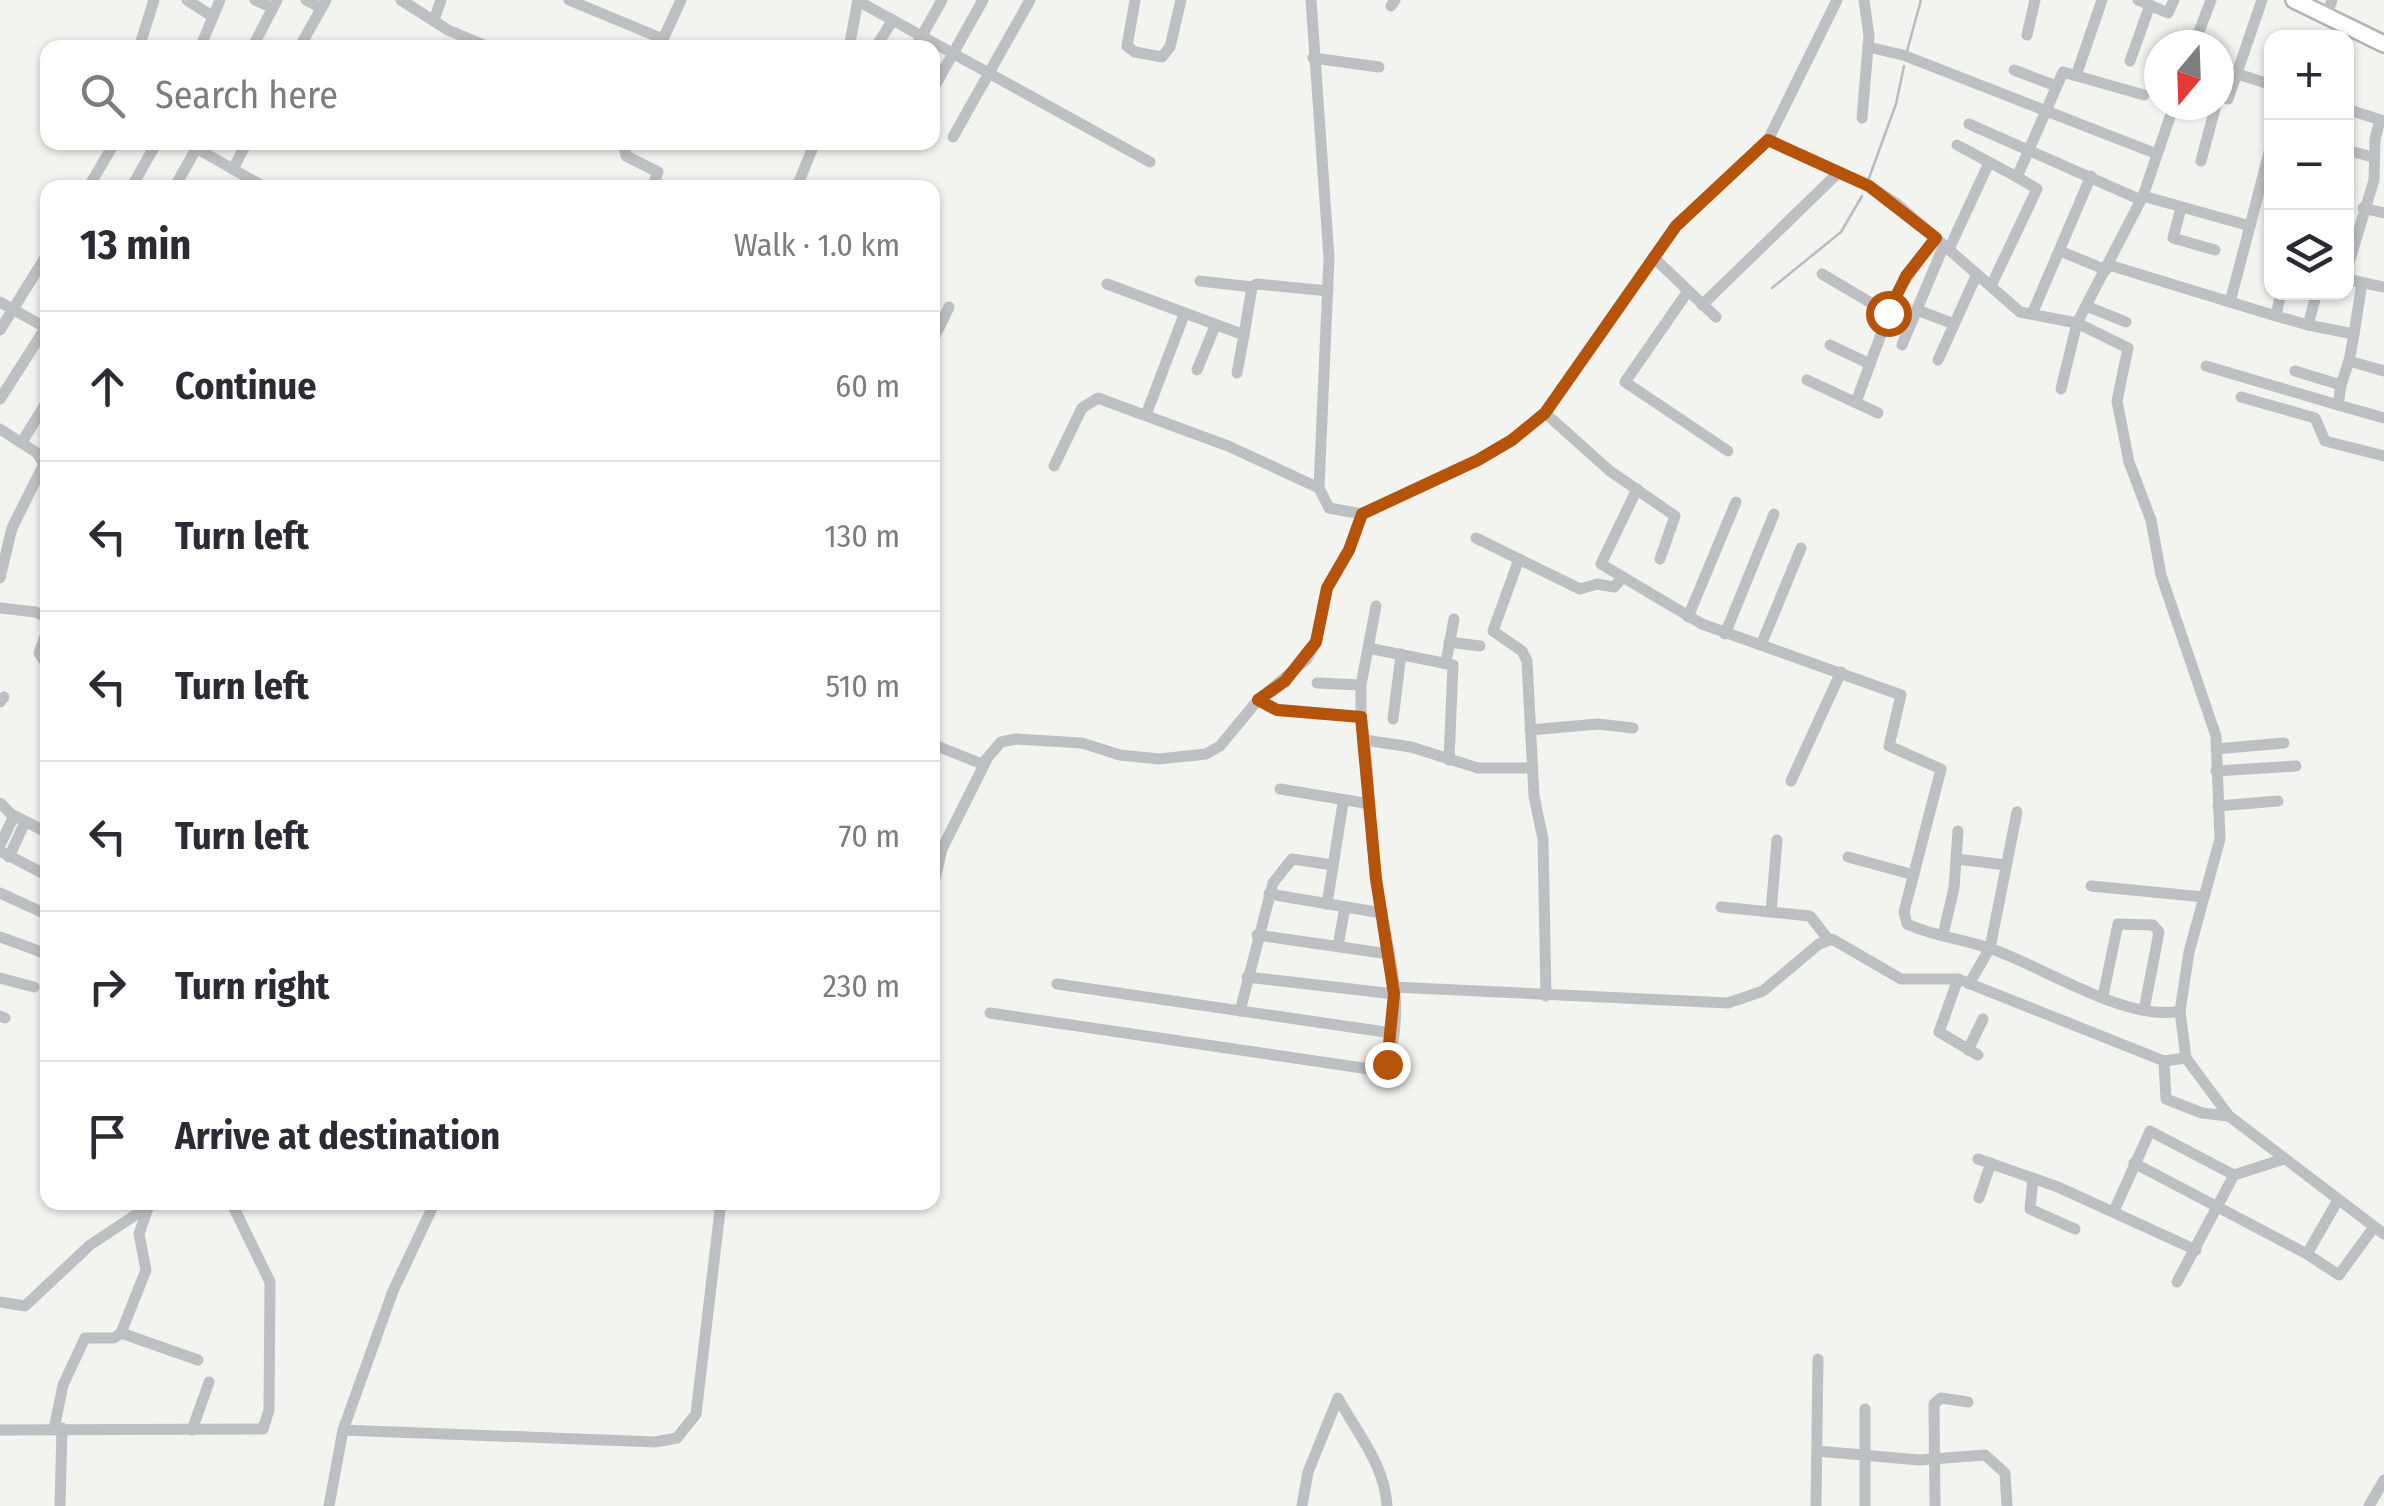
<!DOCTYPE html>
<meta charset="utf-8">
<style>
:root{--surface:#fff;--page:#f2f2f3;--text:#2b2b33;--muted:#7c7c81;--line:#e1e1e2}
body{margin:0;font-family:"Fira Sans Condensed",sans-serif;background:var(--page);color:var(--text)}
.controls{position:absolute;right:30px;top:30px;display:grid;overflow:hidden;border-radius:20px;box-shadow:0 2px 8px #0004}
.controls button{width:90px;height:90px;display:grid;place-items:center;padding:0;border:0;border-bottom:2px solid var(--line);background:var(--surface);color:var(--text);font:50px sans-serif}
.compass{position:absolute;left:2144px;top:30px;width:90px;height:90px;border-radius:50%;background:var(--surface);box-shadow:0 2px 8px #0004;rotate:199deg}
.stop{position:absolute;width:30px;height:30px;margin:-22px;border:8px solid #b45309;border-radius:50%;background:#fff}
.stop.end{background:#b45309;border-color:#fff;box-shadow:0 2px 10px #0008}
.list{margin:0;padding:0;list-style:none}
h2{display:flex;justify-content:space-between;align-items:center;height:130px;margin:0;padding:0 40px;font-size:42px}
h2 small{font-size:32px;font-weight:400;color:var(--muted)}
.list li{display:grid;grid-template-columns:65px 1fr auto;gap:30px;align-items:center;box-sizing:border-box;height:150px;padding:0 40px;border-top:2px solid var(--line)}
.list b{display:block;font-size:38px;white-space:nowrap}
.list em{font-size:32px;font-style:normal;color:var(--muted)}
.icon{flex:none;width:55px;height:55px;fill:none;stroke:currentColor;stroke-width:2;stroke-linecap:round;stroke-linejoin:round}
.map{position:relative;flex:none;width:2384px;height:1506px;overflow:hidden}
.search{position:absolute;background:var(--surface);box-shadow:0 2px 8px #0004;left:40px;top:40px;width:900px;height:110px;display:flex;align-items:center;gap:25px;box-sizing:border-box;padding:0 35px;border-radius:20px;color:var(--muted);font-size:38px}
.panel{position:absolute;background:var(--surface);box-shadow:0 2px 8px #0004;left:40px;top:180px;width:900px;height:1030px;border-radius:20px}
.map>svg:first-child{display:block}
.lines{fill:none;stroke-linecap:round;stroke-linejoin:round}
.stream{stroke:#b4bec2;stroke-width:2.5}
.secondary-casing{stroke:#b0b4b8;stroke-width:20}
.street{stroke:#bdc0c3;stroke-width:11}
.secondary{stroke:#fff;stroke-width:15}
.route{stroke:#b45309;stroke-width:12}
</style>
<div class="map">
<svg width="2384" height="1506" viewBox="0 0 2384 1506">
<rect width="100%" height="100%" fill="#f3f3f0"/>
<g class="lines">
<!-- stream -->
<g class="stream">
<polyline points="1907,51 1921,0"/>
<polyline points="1869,178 1896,104 1904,66"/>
<polyline points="1772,288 1841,232 1862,196"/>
</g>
<!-- secondary casing -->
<g class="secondary-casing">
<polyline id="secondary" points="2294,0 2384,44"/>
</g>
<!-- street -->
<g class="street">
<polyline points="187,0 212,16"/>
<polyline points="255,0 273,8"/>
<polyline points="306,0 321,8"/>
<polyline points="401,0 448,30 491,48"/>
<polyline points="569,0 663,39"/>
<polyline points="1135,0 1127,46 1135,52 1162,57 1170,47 1181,0"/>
<polyline points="1311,0 1329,258 1319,488 1329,508 1362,514"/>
<polyline points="2138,0 2168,13 2174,0"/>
<polyline points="858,1 1150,162"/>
<polyline points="1391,6 1395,0"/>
<polyline points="2326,16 2332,0"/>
<polyline points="434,20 441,0"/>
<polyline points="2027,35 2035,0"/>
<polyline points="2194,45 2211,0"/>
<polyline points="1868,47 1903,55 2157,154"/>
<polyline points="139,48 154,0"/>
<polyline points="200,48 220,0"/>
<polyline points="252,48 277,0"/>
<polyline points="299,48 326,0"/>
<polyline points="659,48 681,0"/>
<polyline points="849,48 858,0"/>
<polyline points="875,48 893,20"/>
<polyline points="915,48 942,0"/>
<polyline points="1313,58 1379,67"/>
<polyline points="2130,61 2150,5"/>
<polyline points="2219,68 2272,85"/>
<polyline points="2014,70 2056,86"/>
<polyline points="2077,73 2102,0"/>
<polyline points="932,91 983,0"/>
<polyline points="2219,97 2228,99 2262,0"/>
<polyline points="2174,105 2143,196 2077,323 2128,348 2117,401 2129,462 2151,520 2161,575 2216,736 2220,839 2189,952 2180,1011 2186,1058 2229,1116 2384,1234"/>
<polyline points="2346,109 2384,121"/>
<polyline points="1862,118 1869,36 1864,0"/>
<polyline points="1969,124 2141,200"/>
<polyline points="953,137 1030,0"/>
<polyline points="1768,140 1869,186 1897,204 2020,312 2077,323 2061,389"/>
<polyline points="623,142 626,156 658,172 652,188"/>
<polyline points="1957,145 2017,177"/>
<polyline points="196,148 266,188"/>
<polyline points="2346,150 2373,157"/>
<polyline points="2201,161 2216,105"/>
<polyline points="233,169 247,142"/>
<polyline points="798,184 815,142"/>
<polyline points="88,188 115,142"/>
<polyline points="131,188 157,142"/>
<polyline points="174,188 200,142"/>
<polyline points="2143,196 2250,226 2272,141"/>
<polyline points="2181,208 2173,238 2215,250"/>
<polyline points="2363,208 2384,213"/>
<polyline points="1949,249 1988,165"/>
<polyline points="2060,251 2106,270"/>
<polyline points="1653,257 1716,317"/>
<polyline points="2109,265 2230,302 2250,226"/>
<polyline points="2346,273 2374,180 2375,139 2380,120"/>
<polyline points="1822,274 1888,313"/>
<polyline points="2346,279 2384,287"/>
<polyline points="1200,281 1252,287"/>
<polyline points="1107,284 1244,335 1252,287 1257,284 1328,291"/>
<polyline points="1991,286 2037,189 2017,177 2063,72 2144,95"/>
<polyline points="1688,291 1625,382 1728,451"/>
<polyline points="2281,292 2276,316 2308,325"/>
<polyline points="2317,292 2308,325 2354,334 2362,283"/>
<polyline points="0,302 48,329"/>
<polyline points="2230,302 2276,316"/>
<polyline points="1702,305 1838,173"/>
<polyline points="2086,306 2126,322"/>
<polyline points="1917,310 1954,324"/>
<polyline points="2032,314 2091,176"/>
<polyline points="0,330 48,253"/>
<polyline points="2354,334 2349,361 2384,371"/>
<polyline points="932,342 949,307"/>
<polyline points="1830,345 1870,364"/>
<polyline points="1902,345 1944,245"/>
<polyline points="1938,360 1977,274"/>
<polyline points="2206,366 2338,405"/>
<polyline points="1197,370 1215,326"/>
<polyline points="2295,371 2341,385 2349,361"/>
<polyline points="1237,373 1244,335"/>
<polyline points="1807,380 1878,413"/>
<polyline points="2341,385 2338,405 2384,418"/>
<polyline points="2241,397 2315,418 2325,441 2384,456"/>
<polyline points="0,399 48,324"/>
<polyline points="1856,402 1896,294 1935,237"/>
<polyline points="1545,413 1610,471 1675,516 1660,559"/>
<polyline points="1146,415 1184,315"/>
<polyline points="0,429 37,453 44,464 12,528 0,578"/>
<polyline points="22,442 48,400"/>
<polyline points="1054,466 1082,408 1098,398 1228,446 1319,488"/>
<path d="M 1637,489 L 1601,564 L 1702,624 L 1901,695 L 1889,746 L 1941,769 L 1904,912 L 1907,924 C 1933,936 1962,939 1989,948 C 2041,965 2127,1023 2180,1011"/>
<polyline points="1476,538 1580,589 1597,584 1614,587 1622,578"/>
<polyline points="1519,559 1493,631 1522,651 1527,661 1534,796 1543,839 1546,996"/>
<polyline points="0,608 36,612 48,619"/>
<polyline points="1688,617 1736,502"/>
<polyline points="48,628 39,653 48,666"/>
<polyline points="1725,634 1774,514"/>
<polyline points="1449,642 1480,646"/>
<polyline points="1761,645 1801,548"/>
<polyline points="1368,648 1453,665 1449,760"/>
<polyline points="1446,662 1454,619"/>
<polyline points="1317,683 1361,685"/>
<polyline points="0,702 4,697"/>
<polyline points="1361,717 1361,685 1376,606"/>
<polyline points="1393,719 1401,654"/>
<polyline points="1530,730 1598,724 1633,728"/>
<polyline points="1365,740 1411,747 1478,768 1532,768"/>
<polyline points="932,744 982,764 1001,742 1016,739 1082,743 1120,755 1159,759 1206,754 1220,746 1258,700 1307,659 1316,642 1327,588 1349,550 1362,514 1478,460 1512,440 1545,413 1676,226 1768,140 1837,0"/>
<polyline points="2216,749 2284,743"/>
<polyline points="2216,771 2296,766"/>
<polyline points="1791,781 1841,672"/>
<polyline points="1280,789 1370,804"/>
<polyline points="0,803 11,814 48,833"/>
<polyline points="2218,806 2278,801"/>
<polyline points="0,845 14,816"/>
<polyline points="0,851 48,876"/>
<polyline points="9,857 25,822"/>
<polyline points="1848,857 1914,875"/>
<polyline points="1957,859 2006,865"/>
<polyline points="2091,886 2204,897"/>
<polyline points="932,891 942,849 986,761"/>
<polyline points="0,893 48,915"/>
<polyline points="1269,894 1382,913"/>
<polyline points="1327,904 1343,803"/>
<polyline points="1721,907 1810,916 1828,939"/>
<polyline points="1771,912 1777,840"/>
<polyline points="1257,935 1389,954"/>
<polyline points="1943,935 1954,888 1958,831"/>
<polyline points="0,937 47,954"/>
<polyline points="1338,946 1345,907"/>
<polyline points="1247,977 1394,994"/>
<polyline points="0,978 34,987"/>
<polyline points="1958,979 1939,1032 1978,1055"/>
<polyline points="1057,984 1392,1033"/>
<polyline points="1969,984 1990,948 2017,812"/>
<polyline points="1393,987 1728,1003 1763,991 1819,944 1832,939 1901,979 1958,979 2164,1061 2186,1058"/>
<polyline points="2103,996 2118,924 2153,925 2159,932 2144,1010"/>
<polyline points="1240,1011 1273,883 1292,859 1333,865"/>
<path d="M 990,1013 L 1383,1071 C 1412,1013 1383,939 1376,879 C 1369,825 1370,771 1361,717 L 1277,709 L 1258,700"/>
<polyline points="0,1016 5,1018"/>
<polyline points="1968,1050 1983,1019"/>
<polyline points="2164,1061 2166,1099 2202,1113 2229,1116"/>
<polyline points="1978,1159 2058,1187 2196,1250"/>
<polyline points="2134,1163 2307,1254"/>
<polyline points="2033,1178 2030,1209 2075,1229"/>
<polyline points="1979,1198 1991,1163"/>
<polyline points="2338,1200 2307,1254 2339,1275 2374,1227"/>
<polyline points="2114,1211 2150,1131 2234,1175"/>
<polyline points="2177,1282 2234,1175 2284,1159"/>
<polyline points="0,1302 25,1306 90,1245 149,1206"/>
<polyline points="121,1333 146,1270 139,1234 149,1205"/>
<polyline points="1865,1409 1865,1506"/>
<polyline points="54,1429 63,1385 85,1338 114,1338 121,1333 198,1360"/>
<polyline points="0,1430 263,1429 269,1410 270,1282 231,1202"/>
<polyline points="192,1430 209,1382"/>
<polyline points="343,1430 393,1291 435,1202"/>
<polyline points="1817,1451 1919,1460 1985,1455 2005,1473 2007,1506"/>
<polyline points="60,1506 62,1428"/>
<polyline points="329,1506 343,1430 655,1442 677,1438 696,1414 721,1202"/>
<path d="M 1302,1506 L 1308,1472 L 1338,1398 C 1357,1433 1385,1465 1387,1506"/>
<polyline points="1816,1506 1818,1359"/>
<polyline points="1935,1506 1934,1404 1941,1398 1968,1402"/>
<polyline points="2369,1506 2384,1480"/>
</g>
<!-- secondary -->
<use href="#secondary" class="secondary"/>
</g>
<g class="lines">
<!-- route -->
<polyline class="route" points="1387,1064 1394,994 1376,879 1361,717 1277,710 1258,700 1285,681 1316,642 1327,588 1349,550 1362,514 1478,460 1512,440 1545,413 1676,226 1768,140 1869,186 1936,238 1906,276 1888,313"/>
</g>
</svg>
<div class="controls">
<button>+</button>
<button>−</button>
<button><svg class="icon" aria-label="layers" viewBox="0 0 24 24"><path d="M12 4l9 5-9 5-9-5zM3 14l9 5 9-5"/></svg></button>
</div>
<svg class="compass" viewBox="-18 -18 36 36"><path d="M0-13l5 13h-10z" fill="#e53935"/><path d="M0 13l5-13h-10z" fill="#7c7c81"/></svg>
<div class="stop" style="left:1888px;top:313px"></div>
<div class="stop end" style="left:1387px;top:1064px"></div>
<div class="search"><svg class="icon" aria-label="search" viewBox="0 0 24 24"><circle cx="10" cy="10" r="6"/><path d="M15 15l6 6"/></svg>Search here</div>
<section class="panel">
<h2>13 min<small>Walk · 1.0 km</small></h2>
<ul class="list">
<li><svg class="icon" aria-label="ahead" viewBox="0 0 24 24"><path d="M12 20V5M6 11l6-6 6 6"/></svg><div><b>Continue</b></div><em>60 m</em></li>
<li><svg class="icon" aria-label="left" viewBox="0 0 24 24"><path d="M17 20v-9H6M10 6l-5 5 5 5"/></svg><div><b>Turn left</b></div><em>130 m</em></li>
<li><svg class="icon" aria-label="left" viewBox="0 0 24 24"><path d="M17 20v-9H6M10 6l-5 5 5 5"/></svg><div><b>Turn left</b></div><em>510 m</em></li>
<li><svg class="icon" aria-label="left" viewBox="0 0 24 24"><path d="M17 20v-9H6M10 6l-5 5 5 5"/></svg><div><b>Turn left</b></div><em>70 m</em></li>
<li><svg class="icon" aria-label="right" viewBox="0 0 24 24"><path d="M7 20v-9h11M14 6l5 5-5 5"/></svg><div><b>Turn right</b></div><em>230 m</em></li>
<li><svg class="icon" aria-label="arrive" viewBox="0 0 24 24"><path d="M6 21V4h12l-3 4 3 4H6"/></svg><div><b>Arrive at destination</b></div></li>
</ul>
</section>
</div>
